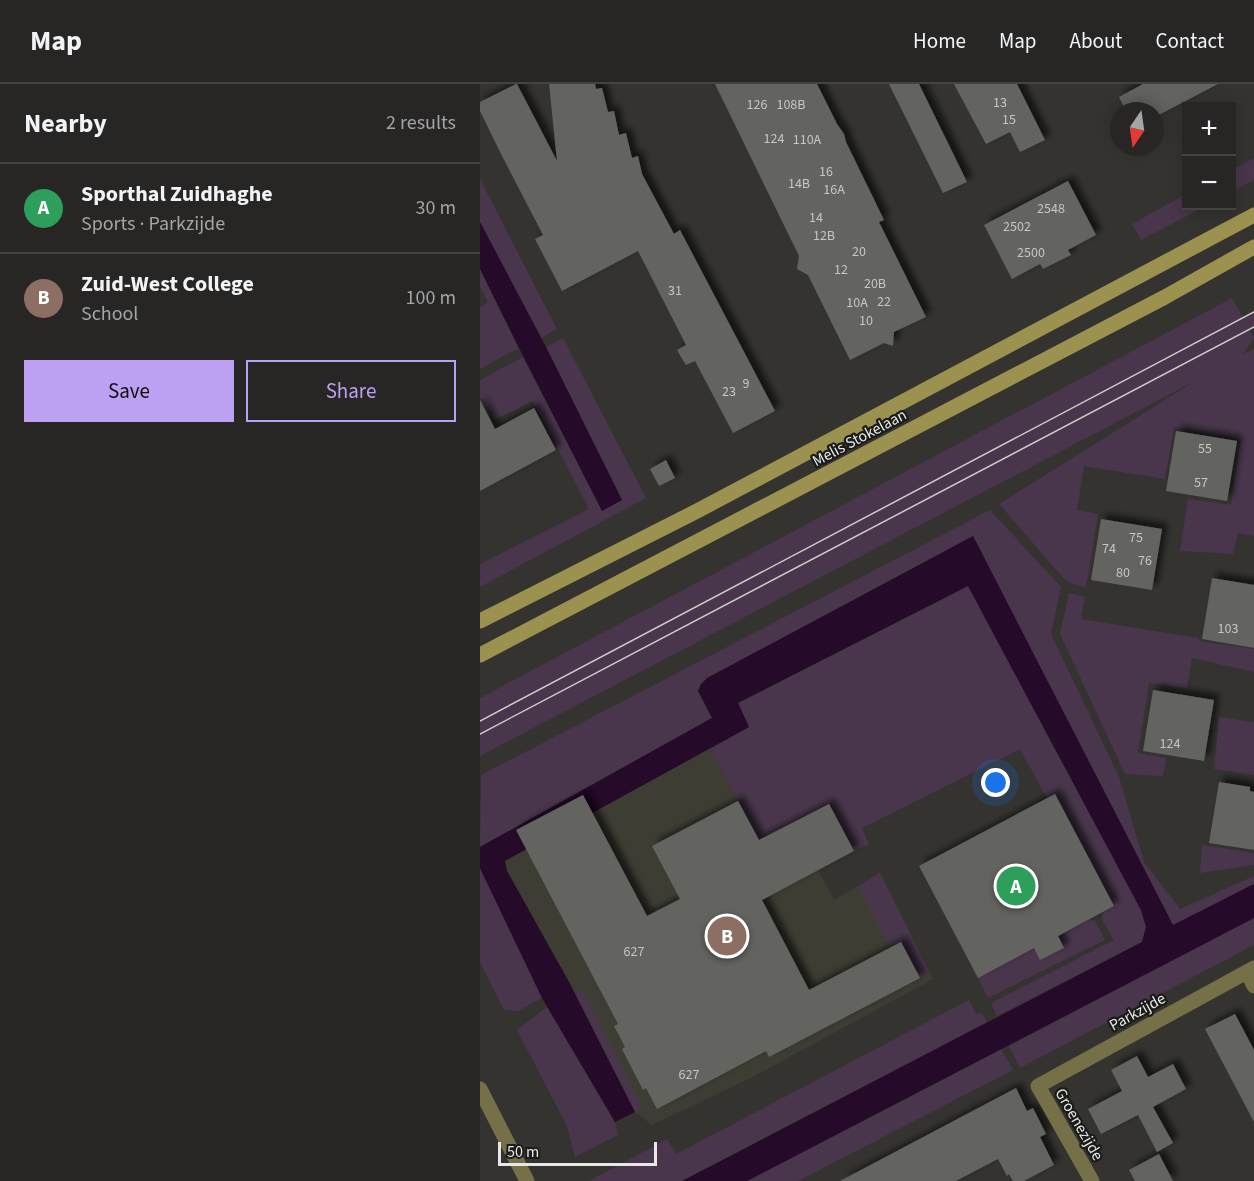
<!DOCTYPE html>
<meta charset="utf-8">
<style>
:root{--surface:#272624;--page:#333231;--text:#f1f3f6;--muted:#a4a5a6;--line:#434341;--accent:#bca0f2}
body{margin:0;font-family:"Source Sans 3",sans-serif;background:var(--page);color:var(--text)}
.controls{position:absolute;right:18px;top:18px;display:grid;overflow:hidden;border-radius:0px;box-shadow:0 3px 15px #0003}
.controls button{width:54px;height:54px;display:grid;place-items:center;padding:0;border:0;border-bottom:2px solid var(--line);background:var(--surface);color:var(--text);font:30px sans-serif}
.compass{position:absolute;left:630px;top:18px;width:54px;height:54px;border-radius:50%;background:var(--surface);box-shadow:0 3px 15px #0003;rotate:193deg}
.scale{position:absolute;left:18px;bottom:15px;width:159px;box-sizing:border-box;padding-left:6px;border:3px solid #e7e7e5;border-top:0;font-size:16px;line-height:21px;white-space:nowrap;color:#e7e7e5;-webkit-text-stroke:4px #1b1b1a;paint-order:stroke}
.you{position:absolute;left:516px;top:699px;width:21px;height:21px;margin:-15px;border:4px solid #fff;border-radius:50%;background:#1a73e8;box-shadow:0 0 0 9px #1a73e833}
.badge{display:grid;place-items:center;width:39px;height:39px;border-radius:50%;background:var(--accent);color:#fff;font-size:20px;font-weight:700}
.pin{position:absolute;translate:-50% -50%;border:3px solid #fff;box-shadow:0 2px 6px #0006}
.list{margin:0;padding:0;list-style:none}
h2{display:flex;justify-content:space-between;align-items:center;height:78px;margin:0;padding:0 24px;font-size:26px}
h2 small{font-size:20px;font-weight:400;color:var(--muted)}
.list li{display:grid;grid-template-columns:39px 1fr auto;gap:18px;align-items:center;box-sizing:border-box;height:90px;padding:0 24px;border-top:2px solid var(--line)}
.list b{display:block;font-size:22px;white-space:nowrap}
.list p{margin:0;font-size:20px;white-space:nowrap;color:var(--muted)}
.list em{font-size:20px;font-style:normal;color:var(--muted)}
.actions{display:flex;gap:12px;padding:18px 24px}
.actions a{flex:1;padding:14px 0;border:2px solid var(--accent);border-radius:0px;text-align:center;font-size:21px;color:var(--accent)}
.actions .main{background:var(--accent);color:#111}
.map{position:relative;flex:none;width:774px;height:1097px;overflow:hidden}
header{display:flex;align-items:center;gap:36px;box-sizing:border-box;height:84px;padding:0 30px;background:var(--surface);border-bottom:2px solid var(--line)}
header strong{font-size:28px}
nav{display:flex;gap:33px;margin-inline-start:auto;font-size:21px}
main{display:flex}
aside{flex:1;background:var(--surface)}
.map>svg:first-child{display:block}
.built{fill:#3e3d34}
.green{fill:#49364c}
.water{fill:#250a29}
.building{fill:#636360;filter:url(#shadow)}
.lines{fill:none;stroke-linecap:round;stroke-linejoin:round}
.street{stroke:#767048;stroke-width:15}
.secondary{stroke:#9c9250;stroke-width:15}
.tram{stroke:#cecdcb;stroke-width:1.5}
.labels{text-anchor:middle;stroke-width:4.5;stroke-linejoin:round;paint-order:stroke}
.number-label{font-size:14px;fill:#c6c6c4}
.street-label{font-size:16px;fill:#e7e7e5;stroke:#1b1b1a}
</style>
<header>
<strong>Map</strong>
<nav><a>Home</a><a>Map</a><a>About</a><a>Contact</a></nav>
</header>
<main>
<aside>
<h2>Nearby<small>2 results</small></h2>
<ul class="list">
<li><span class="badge" style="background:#2e9e5b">A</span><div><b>Sporthal Zuidhaghe</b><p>Sports · Parkzijde</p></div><em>30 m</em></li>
<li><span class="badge" style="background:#8d6e63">B</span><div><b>Zuid-West College</b><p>School</p></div><em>100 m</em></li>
</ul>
<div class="actions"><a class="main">Save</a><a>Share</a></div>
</aside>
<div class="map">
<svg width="774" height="1097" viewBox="0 0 774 1097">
<defs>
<filter id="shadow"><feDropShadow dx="5.5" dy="-5.5" stdDeviation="3" flood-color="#0009"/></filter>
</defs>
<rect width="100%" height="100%" fill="#343330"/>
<!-- built -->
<polygon class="built" points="218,642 304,804 338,786 354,816 400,789 453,895 271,994 172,1041 155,1028 89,898 27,787 13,756"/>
<!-- green -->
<g class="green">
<polygon points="774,74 774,96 752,108 752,86"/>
<polygon points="0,95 77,245 61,254 0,138"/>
<polygon points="706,110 706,122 726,122 661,156 652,140"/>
<polygon points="0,185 39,265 29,269 0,285 0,223 8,218 0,203"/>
<polygon points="752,214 763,233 774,228 774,243 769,246 774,254 763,270 774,265 774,452 758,449 753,470 700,467 708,415 751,421 761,355 694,343 685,395 604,382 597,426 618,430 606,504 586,497 519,420 715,297 0,672 0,614"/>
<polygon points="83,254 166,414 0,503 0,480 109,425 53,317 14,336 3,314 0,315 0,296 43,273 122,426 142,416 66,263"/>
<polygon points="510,426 581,503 571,550 639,693 664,778 700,825 774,792 774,800 693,842 493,452 232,634 0,763 1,691"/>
<polygon points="488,502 661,826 666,843 662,858 517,932 511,919 634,856 621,834 624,828 634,822 575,710 567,714 540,665 382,744 389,760 374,767 348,720 279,756 230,665 269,643 258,619"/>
<polygon points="589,509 605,513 601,535 718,554 719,557 774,565 774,588 712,574 707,604 669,599 658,669 686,674 683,692 645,690 580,550"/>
<polygon points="739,633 774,638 774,691 734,685"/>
<polygon points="722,761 774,769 774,781 720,789"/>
<polygon points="0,784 62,914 38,927 24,926 0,878"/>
<polygon points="400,789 449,887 440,894 421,858 410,863 379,802"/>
<polygon points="774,834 774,861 540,984 529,962"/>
<polygon points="609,836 615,837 625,856 508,914 498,894 554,864 560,876 584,864 578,852"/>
<polygon points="102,905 162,1024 155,1028 95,909"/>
<polygon points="489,916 496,930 502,929 507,938 202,1097 109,1097 187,1055 196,1070"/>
<polygon points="67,923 135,1038 138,1051 95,1073 87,1042 37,946"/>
<polygon points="521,965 533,986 318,1097 267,1097"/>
</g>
<!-- water -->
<g class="water">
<polygon points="0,138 66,263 142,416 122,427 42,270 0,185"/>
<polygon points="493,452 693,841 774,800 774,834 267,1097 202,1097 662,858 666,843 661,826 488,502 258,619 269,643 25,777 27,787 89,898 155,1028 135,1038 62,914 0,784 0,763 232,634 218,607 221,600 227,594"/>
</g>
<!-- building -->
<g class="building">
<polygon points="36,0 37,0 77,77 69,0 115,0 116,5 122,4 128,28 134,27 139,51 146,49 152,74 158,72 162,90 194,150 200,146 295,327 253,349 215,277 206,281 201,273 197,266 206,261 158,167 82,207 55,155 63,151 22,72 0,27 0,18"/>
<polygon points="235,0 337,0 357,40 364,50 366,58 404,136 399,138 446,233 414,248 413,262 404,259 370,276 328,191 317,185 319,172"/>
<polygon points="409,0 439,0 487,98 463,109"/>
<polygon points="474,0 537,0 565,56 540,68 530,48 506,60"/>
<polygon points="663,0 738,0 675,33 675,27 646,27 639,13"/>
<polygon points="588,97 616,151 588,166 591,171 563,185 560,180 532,195 504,141"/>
<polygon points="0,316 15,345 54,324 76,366 0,407"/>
<polygon points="696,347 757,357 747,417 686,407"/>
<polygon points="186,376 195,394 179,402 170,385"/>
<polygon points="621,435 682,445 672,506 611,496"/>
<polygon points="732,494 774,501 774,564 722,555"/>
<polygon points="673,606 734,616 724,677 663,667"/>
<polygon points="739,698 770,703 770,707 774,708 774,766 729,759"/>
<polygon points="575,710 634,822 578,852 584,864 560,876 554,864 498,894 439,782"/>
<polygon points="103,711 167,832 200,815 172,762 258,717 279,756 349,720 374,767 282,816 329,906 421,858 440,894 289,973 286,967 177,1025 166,1004 163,1006 142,965 145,963 134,942 138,940 36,746"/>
<polygon points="755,930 774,966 774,1038 725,945"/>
<polygon points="657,972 668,993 693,980 706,1005 673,1023 693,1059 677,1068 658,1031 621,1050 608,1025 642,1007 631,986"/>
<polygon points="536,1004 547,1027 553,1024 566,1050 560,1053 574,1081 544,1097 533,1097 529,1090 527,1092 518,1075 476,1097 360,1097"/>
<polygon points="679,1070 693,1097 655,1097 649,1086"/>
</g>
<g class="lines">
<!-- street -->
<g class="street">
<polyline points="767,888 774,902"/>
<polyline points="0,1005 47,1097"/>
<polyline points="612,1097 558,1002 774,884"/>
</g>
<!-- secondary -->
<g class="secondary">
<polyline points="0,537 219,426 774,131"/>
<polyline points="0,571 685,213 774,163"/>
</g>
<!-- tram -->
<g class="tram">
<polyline points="0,637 774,228"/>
<polyline points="0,650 774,243"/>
</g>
</g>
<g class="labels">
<!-- number labels -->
<g class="number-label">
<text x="520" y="23">13</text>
<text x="277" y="25">126</text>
<text x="311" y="25">108B</text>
<text x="529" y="40">15</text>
<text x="294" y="59">124</text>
<text x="327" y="60">110A</text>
<text x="346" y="92">16</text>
<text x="319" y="104">14B</text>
<text x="354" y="110">16A</text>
<text x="571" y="129">2548</text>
<text x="336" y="138">14</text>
<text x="537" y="147">2502</text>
<text x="344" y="156">12B</text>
<text x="379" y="172">20</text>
<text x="551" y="173">2500</text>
<text x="361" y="190">12</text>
<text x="395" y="204">20B</text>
<text x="195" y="211">31</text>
<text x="404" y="222">22</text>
<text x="377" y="223">10A</text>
<text x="386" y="241">10</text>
<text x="266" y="304">9</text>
<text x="249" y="312">23</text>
<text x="725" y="369">55</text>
<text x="721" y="403">57</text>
<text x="656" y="458">75</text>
<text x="629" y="469">74</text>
<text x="665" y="481">76</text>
<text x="643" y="493">80</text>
<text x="748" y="549">103</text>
<text x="690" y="664">124</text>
<text x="154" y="872">627</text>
<text x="209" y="995">627</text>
</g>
<!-- street labels -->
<g class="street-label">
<text transform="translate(379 353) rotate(-28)" y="6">Melis Stokelaan</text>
<text transform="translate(657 927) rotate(-29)" y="6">Parkzijde</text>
<text transform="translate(600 1040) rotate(60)" y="6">Groenezijde</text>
</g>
</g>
</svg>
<div class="controls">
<button>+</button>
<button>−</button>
</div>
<svg class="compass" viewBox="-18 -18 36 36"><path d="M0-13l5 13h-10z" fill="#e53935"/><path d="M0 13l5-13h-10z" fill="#a4a5a6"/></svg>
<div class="scale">50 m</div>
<div class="you"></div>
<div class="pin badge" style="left:536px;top:802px;background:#2e9e5b">A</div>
<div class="pin badge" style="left:247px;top:852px;background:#8d6e63">B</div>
</div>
</main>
